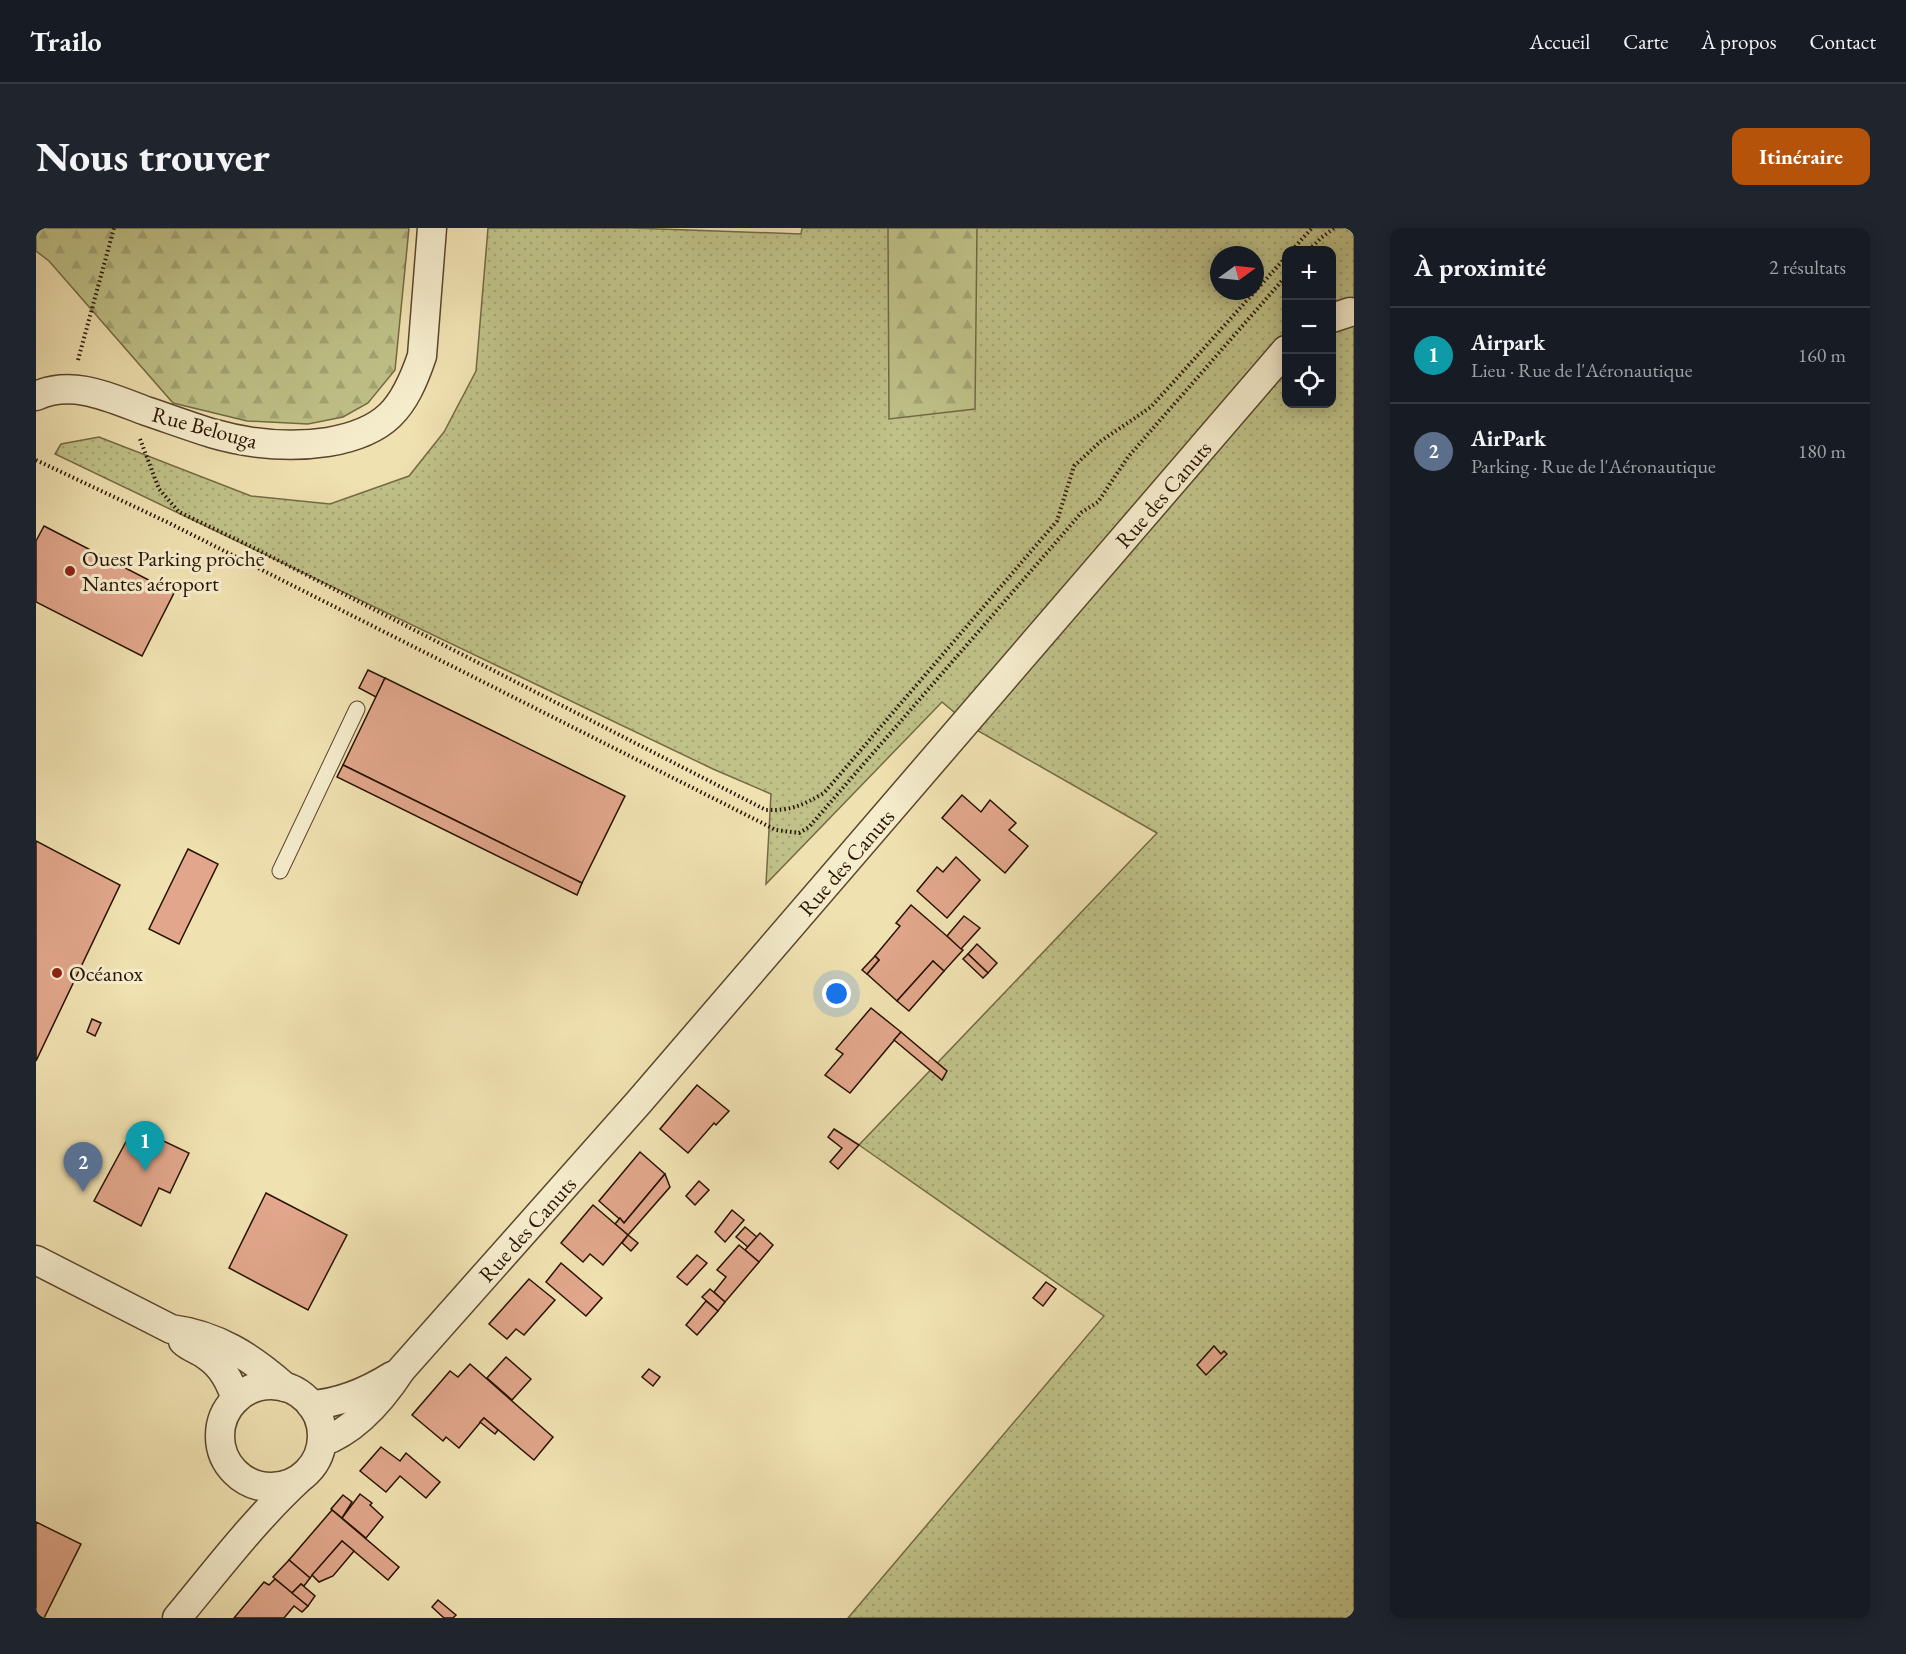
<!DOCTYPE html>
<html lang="fr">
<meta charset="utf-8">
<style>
:root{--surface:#171b24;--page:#20242c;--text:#f1f3f6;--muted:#9ea1a6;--line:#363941;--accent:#b45309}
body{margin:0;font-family:"EB Garamond",serif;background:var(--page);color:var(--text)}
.controls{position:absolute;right:18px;top:18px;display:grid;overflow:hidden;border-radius:12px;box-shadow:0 3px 15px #0003}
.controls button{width:54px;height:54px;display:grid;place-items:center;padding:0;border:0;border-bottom:2px solid var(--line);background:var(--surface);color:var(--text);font:30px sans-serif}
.compass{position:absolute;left:1174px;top:18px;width:54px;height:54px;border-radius:50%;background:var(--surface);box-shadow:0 3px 15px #0003;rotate:75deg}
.you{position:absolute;left:801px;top:766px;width:21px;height:21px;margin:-15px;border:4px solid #fff;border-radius:50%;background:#1a73e8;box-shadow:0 0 0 9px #1a73e833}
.badge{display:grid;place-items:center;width:39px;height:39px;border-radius:50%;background:var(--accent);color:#fff;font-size:20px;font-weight:700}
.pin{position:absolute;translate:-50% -50px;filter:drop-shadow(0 2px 3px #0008)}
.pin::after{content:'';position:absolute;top:32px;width:21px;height:18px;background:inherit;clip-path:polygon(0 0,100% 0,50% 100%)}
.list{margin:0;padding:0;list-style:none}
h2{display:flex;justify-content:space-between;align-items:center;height:78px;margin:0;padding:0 24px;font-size:26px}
h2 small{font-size:20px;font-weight:400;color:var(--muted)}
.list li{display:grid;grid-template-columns:39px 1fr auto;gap:18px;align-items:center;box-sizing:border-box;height:96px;padding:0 24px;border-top:2px solid var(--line)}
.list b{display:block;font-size:22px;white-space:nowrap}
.list p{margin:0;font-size:20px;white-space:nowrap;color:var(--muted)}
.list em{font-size:20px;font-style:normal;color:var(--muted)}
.icon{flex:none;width:33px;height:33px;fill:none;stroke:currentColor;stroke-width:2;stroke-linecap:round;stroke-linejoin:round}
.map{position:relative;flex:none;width:1318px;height:1390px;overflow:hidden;border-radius:12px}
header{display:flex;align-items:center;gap:36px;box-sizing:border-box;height:84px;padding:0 30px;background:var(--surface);border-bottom:2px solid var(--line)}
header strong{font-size:28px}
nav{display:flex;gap:33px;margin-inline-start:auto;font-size:21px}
.intro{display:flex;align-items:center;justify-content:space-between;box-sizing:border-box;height:144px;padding:0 36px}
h1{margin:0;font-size:42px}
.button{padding:15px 27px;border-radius:12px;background:var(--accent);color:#fff;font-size:21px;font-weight:700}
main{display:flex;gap:36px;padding:0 36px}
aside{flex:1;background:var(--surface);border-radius:12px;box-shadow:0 3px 15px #0003}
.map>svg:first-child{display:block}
.grass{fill:url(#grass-dots);stroke:#746a44;stroke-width:1.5;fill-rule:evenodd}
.forest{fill:url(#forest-firs);stroke:#746a44;stroke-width:1.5}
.building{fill:#e1a68b;stroke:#281301;stroke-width:1.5}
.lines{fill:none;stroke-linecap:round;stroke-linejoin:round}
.lane-casing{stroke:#5a462d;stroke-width:17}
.street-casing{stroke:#5a462d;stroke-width:31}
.path{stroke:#281301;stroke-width:4;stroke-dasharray:1.5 3;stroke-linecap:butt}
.lane{stroke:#f5eccc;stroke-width:15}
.street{stroke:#f5eccc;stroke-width:28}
.poi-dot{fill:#8f2418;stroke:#f5eccc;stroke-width:2}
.labels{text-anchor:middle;stroke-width:6;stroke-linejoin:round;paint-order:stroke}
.street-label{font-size:22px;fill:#281301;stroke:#f5eccc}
.poi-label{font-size:22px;fill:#281301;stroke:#f5eccc;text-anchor:start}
</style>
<header>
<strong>Trailo</strong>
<nav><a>Accueil</a><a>Carte</a><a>À propos</a><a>Contact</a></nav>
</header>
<div class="intro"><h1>Nous trouver</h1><a class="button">Itinéraire</a></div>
<main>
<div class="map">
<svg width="1318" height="1390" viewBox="0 0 1318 1390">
<defs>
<pattern id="grass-dots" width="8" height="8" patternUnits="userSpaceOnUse" patternTransform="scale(1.5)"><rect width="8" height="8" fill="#bfc188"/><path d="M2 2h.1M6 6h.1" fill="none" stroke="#a4a574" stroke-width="1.8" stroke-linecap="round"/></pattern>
<pattern id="forest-firs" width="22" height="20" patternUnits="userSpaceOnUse" patternTransform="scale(1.5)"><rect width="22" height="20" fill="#bfc188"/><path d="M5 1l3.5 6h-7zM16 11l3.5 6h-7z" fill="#a4a574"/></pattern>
</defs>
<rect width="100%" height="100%" fill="#f0e1b1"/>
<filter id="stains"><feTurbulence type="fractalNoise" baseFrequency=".00333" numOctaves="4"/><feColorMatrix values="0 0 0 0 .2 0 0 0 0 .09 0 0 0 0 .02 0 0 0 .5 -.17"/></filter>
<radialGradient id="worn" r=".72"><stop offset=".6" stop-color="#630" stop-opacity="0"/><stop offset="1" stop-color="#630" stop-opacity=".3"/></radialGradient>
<!-- grass -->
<path class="grass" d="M 452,0 L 596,0 L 765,6 L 766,0 L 1318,0 L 1318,1390 L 812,1390 L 1068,1088 L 823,917 L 1121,605 L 937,500 L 906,474 L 730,656 L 735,566 L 677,541 L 19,226 L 25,216 L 63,209 L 215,268 L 294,276 L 373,248 L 408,204 L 440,143 ZM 1250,22 L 1296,22 L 1296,176 L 1250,176 ZM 1183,27 L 1219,27 L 1219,63 L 1183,63 Z"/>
<!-- forest -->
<g class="forest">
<polygon points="0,0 373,0 359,142 332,175 307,189 272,196 211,193 137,175 13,33 0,23"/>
<polygon points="852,0 941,0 939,181 853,191"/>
</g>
<!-- building -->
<g class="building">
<polygon points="8,298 138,365 106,428 0,374 0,313"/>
<polygon points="332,442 349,450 340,469 323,460"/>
<polygon points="349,450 589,568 546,655 307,537"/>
<polygon points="307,537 546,655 541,667 301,549"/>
<polygon points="926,567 945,584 954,572 980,595 973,602 992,618 969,645 906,590"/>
<polygon points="0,613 84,657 0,833"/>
<polygon points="152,621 182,636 143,716 113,701"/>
<polygon points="920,629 944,652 911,690 881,663 901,639 907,644"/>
<polygon points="875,677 927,722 908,743 897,733 861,773 831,746 843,732 839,728 864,698 860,695"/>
<polygon points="928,688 944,700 925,721 911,708"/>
<polygon points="941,716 961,735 952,745 932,726"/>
<polygon points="932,726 952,745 947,750 927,731"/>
<polygon points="839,728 843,732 831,746 826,742"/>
<polygon points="897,733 908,743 873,783 861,773"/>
<polygon points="835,780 865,804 814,865 789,847 807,826 800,821"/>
<polygon points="56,791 65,795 59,808 51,804"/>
<polygon points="865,804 911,843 906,852 858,812"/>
<polygon points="661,857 693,883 680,897 678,895 652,925 624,901"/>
<polygon points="98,899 153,925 134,965 123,960 105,998 58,973"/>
<polygon points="798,901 823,917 802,941 794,934 806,920 792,909"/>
<polygon points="604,924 629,946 588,995 563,973"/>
<polygon points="629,946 634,959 592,1007 579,996 584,990 588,995"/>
<polygon points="663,953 673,962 659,977 650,968"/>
<polygon points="230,965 311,1007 272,1082 193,1040"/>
<polygon points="557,977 592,1007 567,1037 554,1026 547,1034 525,1015"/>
<polygon points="696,982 708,992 689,1014 679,1004"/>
<polygon points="709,999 721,1009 712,1019 700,1009"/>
<polygon points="724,1005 737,1017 723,1034 709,1022"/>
<polygon points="592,1007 602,1015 595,1023 586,1015"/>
<polygon points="703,1017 723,1034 689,1074 678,1064 690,1049 681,1042"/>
<polygon points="661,1027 671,1035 651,1057 641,1049"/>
<polygon points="525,1035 566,1070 550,1088 510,1054"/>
<polygon points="493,1051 519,1072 488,1107 480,1101 471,1111 453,1096"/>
<polygon points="1010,1054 1020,1061 1007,1078 997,1070"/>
<polygon points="674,1061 689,1074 682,1083 666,1069"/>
<polygon points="670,1073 682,1083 661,1107 650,1097"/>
<polygon points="1178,1118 1185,1126 1188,1123 1191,1126 1170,1147 1161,1137"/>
<polygon points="470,1129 495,1151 476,1172 451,1150"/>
<polygon points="434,1136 517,1209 498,1232 448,1190 423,1220 410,1209 407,1213 376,1187 414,1143 422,1149"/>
<polygon points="613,1141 624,1149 617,1158 606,1149"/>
<polygon points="448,1190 462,1202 459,1206 444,1194"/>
<polygon points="345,1219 364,1233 370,1225 404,1254 390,1270 364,1248 350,1264 324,1243"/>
<polygon points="324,1266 336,1275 334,1277 347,1289 330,1310 306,1290"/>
<polygon points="307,1267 316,1274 306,1290 295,1281"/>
<polygon points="296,1282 363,1339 352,1352 306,1313 274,1350 253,1332"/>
<polygon points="0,1294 45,1316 8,1390 0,1390"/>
<polygon points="306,1313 318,1323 297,1348 283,1354 276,1347"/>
<polygon points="253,1332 274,1350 268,1358 265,1356 256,1365 237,1349"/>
<polygon points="239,1351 272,1378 266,1384 258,1378 248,1390 198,1390 228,1354 233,1357"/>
<polygon points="265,1356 279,1368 272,1378 256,1365"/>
<polygon points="402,1372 420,1387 417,1390 408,1390 396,1379"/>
</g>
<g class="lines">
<!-- lane casing -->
<g class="lane-casing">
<polyline id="lane" points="244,643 321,481"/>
</g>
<!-- street casing -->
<g class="street-casing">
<g id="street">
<polyline points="1296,90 1314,84"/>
<path d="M 0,168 C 37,151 75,170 110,183 C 131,190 153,198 175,205 C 213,216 253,220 292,214 C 350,204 368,181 386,128 L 396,0"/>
<path d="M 0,1032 L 135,1101 C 181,1107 215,1129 249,1159"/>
<path d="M 147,1113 C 154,1120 164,1122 171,1128 C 187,1139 194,1154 200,1171"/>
<circle cx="235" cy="1208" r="51"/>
<path d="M 275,1177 C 304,1175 332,1163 356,1148"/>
<path d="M 286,1214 C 320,1202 346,1171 365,1142 L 603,874 L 1250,122"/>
<path d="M 141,1390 C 180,1343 217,1294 262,1252"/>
</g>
</g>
<!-- path -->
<g class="path">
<polyline points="1256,22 1276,0"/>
<polyline points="1273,22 1285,10 1298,0"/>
<polyline points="42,132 78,0"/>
<path d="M 104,211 L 123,261 L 143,284 L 216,319 L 730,582 C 755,583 767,577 788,565 L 1021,293 L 1038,238 L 1065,213 L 1115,179 L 1250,29"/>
<polyline points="0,232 133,295 740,602 763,605 773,599 1046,284 1062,274 1092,229 1250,48"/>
</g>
<!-- lane -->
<use href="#lane" class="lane"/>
<!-- street -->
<use href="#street" class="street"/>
</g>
<!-- markers -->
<g class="poi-dot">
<circle cx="34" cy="343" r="6"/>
<circle cx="21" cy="745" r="6"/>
</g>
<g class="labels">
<!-- street labels -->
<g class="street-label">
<text transform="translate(169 199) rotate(15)" y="8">Rue Belouga</text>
<text transform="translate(1127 266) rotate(-49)" y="8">Rue des Canuts</text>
<text transform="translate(810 634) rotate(-49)" y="8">Rue des Canuts</text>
<text transform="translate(491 1001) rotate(-48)" y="8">Rue des Canuts</text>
</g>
<!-- poi labels -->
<g class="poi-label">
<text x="46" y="338">Ouest Parking proche<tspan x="46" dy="25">Nantes aéroport</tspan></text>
<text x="33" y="753">Océanox</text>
</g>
</g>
<rect width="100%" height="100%" filter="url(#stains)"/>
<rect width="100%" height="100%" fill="url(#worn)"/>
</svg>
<div class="controls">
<button>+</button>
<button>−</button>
<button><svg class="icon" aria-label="locate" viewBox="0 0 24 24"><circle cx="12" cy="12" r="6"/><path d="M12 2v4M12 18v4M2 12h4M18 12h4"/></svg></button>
</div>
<svg class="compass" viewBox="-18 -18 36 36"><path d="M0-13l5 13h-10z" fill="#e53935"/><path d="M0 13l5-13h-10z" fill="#9ea1a6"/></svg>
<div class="you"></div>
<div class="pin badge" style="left:109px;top:943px;background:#0f9aa8">1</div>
<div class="pin badge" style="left:47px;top:964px;background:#5c6f8a">2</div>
</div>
<aside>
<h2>À proximité<small>2 résultats</small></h2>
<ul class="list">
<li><span class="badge" style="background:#0f9aa8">1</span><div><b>Airpark</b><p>Lieu · Rue de l'Aéronautique</p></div><em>160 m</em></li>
<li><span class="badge" style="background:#5c6f8a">2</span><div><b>AirPark</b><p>Parking · Rue de l'Aéronautique</p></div><em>180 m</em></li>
</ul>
</aside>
</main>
